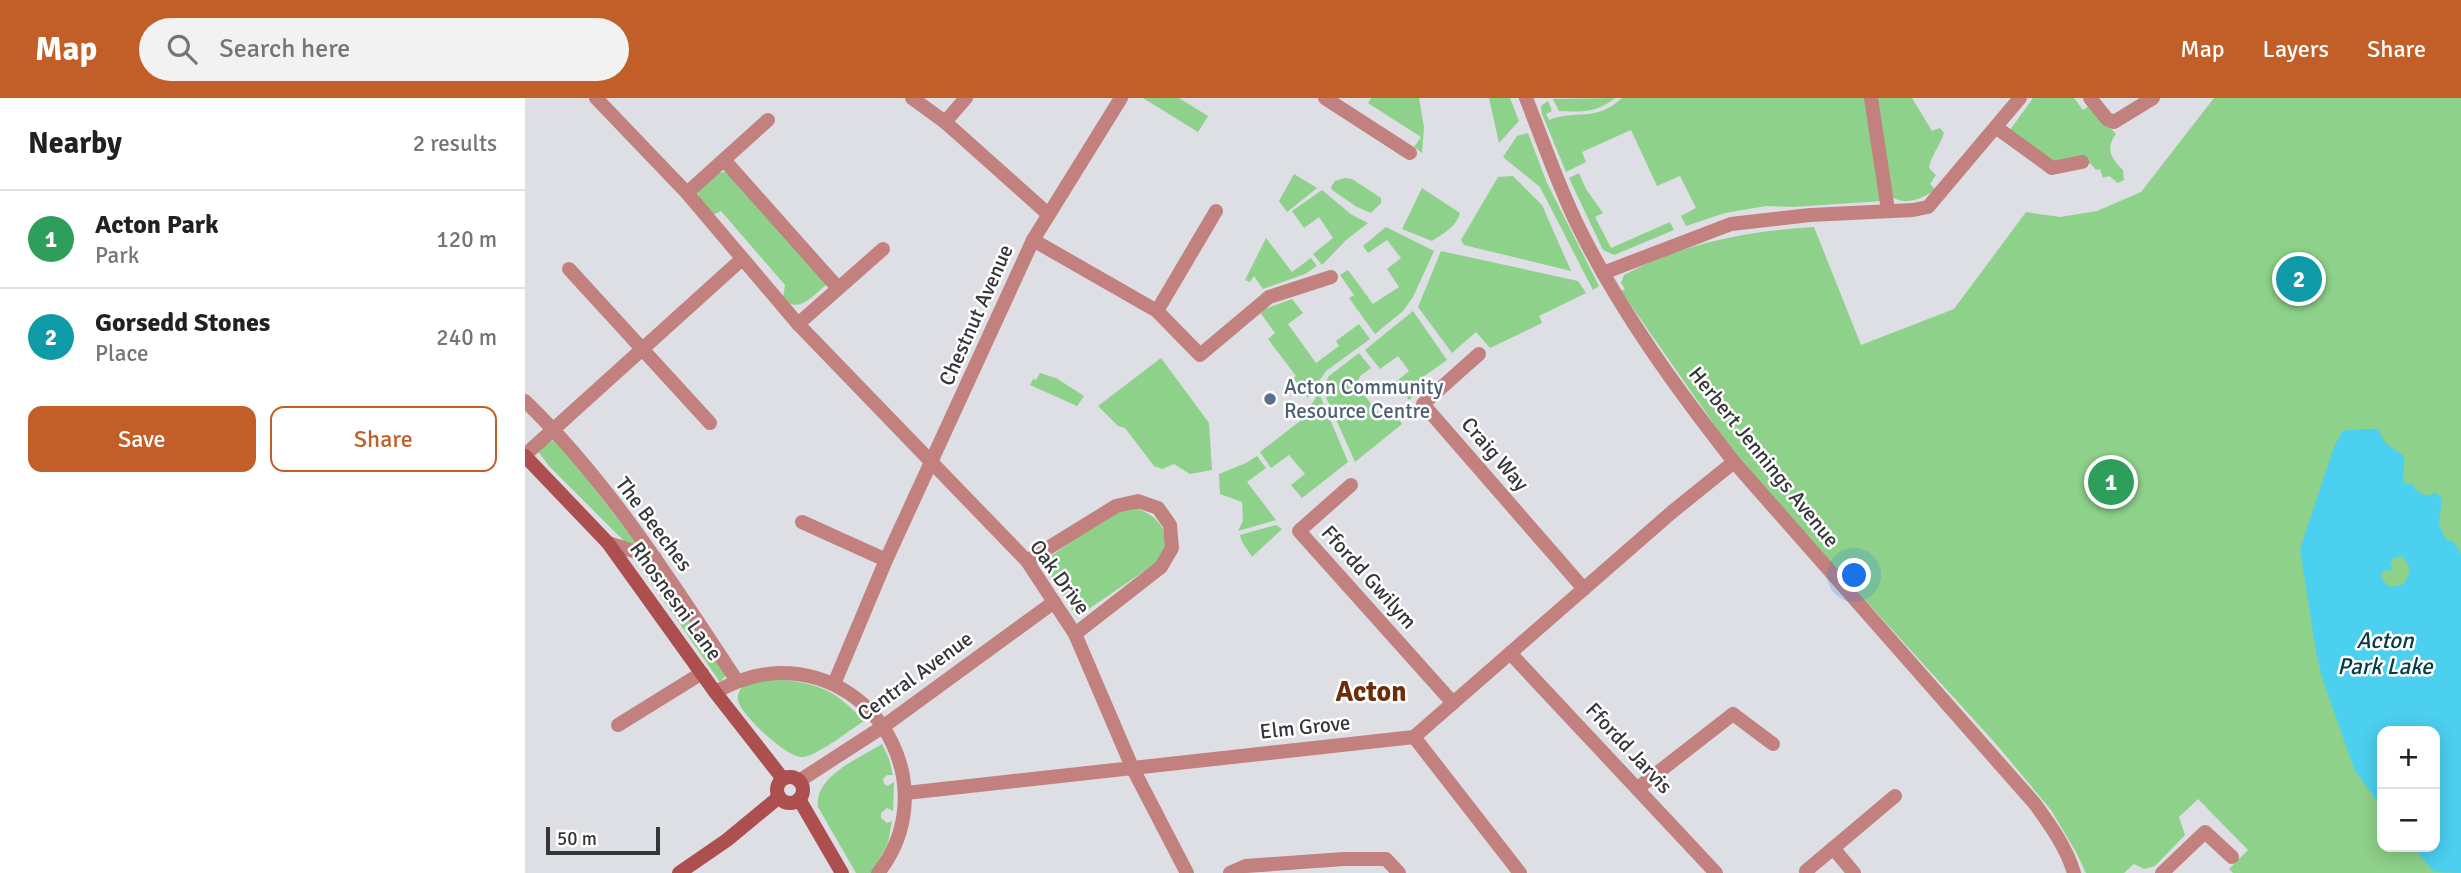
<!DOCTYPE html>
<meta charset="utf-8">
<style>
:root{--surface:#fff;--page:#f2f2f2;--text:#202124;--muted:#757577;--line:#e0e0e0;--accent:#c25e27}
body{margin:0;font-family:Signika,sans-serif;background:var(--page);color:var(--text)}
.controls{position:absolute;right:21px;bottom:21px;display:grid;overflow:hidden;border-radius:14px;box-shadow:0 4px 18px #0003}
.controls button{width:63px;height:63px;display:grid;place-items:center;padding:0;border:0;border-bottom:2px solid var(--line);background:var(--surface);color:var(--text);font:35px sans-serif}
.scale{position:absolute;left:21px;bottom:18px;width:114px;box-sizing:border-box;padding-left:7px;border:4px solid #353638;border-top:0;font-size:19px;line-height:24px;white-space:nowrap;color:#353638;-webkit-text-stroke:5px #fff;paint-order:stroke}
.you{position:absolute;left:1330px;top:478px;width:24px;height:24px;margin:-18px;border:5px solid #fff;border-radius:50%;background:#1a73e8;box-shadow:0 0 0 10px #1a73e833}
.badge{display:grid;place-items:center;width:46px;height:46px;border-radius:50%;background:var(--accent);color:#fff;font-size:23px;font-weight:700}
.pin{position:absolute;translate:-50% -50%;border:4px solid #fff;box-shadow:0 2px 7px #0006}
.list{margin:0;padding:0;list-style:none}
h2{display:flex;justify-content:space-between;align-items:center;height:91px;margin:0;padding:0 28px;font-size:30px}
h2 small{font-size:23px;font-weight:400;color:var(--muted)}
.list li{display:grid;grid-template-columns:46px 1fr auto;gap:21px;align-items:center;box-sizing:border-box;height:98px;padding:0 28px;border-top:2px solid var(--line)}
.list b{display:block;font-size:26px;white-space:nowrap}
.list p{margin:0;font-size:23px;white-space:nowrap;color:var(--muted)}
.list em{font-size:23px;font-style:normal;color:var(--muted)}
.actions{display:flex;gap:14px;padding:21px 28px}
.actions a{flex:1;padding:16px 0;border:2px solid var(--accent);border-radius:14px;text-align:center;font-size:24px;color:var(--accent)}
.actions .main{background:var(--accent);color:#fff}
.icon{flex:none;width:38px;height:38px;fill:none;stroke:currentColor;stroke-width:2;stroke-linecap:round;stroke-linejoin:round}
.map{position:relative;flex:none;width:1936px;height:775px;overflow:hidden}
header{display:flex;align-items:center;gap:42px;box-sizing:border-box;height:98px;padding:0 35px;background:var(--accent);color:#fff}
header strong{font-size:33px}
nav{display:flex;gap:38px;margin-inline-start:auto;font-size:24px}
.search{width:490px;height:63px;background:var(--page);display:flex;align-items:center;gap:18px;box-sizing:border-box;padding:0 24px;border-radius:38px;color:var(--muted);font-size:26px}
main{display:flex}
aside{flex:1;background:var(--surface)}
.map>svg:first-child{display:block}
.green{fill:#8ed18a;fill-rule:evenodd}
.water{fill:#4bd0f0;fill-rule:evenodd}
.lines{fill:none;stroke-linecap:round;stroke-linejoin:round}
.street{stroke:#c2807e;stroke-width:14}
.secondary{stroke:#ad4f4f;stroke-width:14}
.service-dot{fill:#5c6f8a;stroke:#fff;stroke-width:2.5}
.labels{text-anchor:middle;stroke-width:5;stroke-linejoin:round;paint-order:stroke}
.street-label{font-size:21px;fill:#353638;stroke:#fff}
.service-label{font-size:21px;fill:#4e5e75;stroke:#fff;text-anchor:start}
.water-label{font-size:23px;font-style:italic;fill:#003c49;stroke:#fff}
.district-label{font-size:28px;font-weight:bold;fill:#6c2e08;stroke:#fff}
</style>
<header>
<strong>Map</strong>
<div class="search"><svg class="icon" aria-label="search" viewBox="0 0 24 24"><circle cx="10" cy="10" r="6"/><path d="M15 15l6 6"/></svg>Search here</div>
<nav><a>Map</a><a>Layers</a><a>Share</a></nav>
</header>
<main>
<aside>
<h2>Nearby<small>2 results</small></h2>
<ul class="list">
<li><span class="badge" style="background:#2e9e5b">1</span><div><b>Acton Park</b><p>Park</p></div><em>120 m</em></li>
<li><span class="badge" style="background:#0f9aa8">2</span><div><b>Gorsedd Stones</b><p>Place</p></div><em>240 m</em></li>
</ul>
<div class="actions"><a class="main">Save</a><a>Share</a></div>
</aside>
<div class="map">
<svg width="1936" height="775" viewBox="0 0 1936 775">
<rect width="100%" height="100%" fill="#dddfe4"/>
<!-- green -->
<g class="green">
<polygon points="618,0 654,0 683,18 673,34"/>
<polygon points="846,0 894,0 899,29 897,55 889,49 896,39 843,5"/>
<polygon points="964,0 985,0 994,23 974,45"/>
<path d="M 1090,0 C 1072,15 1056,14 1034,13 L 1028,1 Z"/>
<path d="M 1097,0 L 1340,0 L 1357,103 L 1268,109 L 1241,108 L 1200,115 L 1161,128 L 1156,118 L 1171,110 L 1155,78 L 1132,88 L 1106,32 L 1057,54 L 1061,64 L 1041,74 L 1017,16 L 1016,8 L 1023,3 L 1027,13 L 1021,16 L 1024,22 C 1051,11 1070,25 1097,0 Z"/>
<path d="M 1341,0 L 1387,0 L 1407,33 L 1415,30 L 1419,35 C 1415,47 1405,60 1404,70 L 1411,77 L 1405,86 L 1410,91 C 1398,102 1376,109 1364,96 Z"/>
<path d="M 1508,0 L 1549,0 L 1558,12 L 1565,7 L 1591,36 C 1580,50 1586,61 1598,72 L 1599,82 L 1593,85 L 1584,78 L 1578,80 L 1575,71 L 1571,72 L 1566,66 L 1531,66 L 1485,32 Z"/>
<path d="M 1689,0 L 1936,0 L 1936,775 L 1708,775 L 1704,771 L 1723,752 L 1673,701 L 1654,719 L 1660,737 L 1630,768 L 1619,771 L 1609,766 L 1599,775 L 1561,775 L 1551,754 L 1526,712 L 1472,647 L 1259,413 L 1202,345 L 1096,193 L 1100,191 L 1096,185 L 1099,177 C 1160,145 1221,133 1289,129 L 1336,247 L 1429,211 L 1501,114 L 1535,119 L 1572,113 L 1616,94 ZM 1857,633 L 1910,633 L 1910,749 L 1857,749 Z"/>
<polygon points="1003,35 1022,85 1074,188 1068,192 1015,89 978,59 992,38"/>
<path d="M 200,74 L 206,76 L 301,183 L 301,187 C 287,198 274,217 258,200 L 260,187 L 196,113 L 190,116 L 184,116 L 172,98 C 176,86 188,75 200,74 Z"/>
<polygon points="1054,75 1061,91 1078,115 1070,119 1086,150 1145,124 1149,132 1089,157 1078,152 1044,80"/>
<polygon points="769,76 792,90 762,114 754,103"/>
<polygon points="988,78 1017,107 1046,173 939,147 936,142 973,79"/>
<polygon points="820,80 827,81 856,100 856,105 846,115 832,109 807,92 806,89 810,83"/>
<path d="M 897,90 L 935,115 C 931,129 919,135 907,143 L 877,131 Z"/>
<polygon points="797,92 827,117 843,125 820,143 797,167 788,156 808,140 794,119 779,130 767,113"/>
<polygon points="861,129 909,153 888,199 878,213 850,236 824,200 829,197 815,177 823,172 848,206 874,189 862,171 876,160 862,142 843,155 838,148"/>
<polygon points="741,140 767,174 786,160 792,168 780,176 738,191 729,178 725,184 720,182"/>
<polygon points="916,153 1053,183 1061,195 1014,218 1017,225 965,250 951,234 927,255 893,209"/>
<polygon points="767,201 778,215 763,226 791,265 814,248 811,243 834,226 845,241 801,273 783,300 768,280 771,278 743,241 750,235 734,213"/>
<polygon points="888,213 922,262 895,281 893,293 884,302 871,284 884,273 873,258 855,271 840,252"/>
<polygon points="834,255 846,270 835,278 832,288 855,317 868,313 877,326 830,364 797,290 804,278"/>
<polygon points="636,260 684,325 687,372 665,376 649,366 637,371 629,368 600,330 593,328 573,308"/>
<polygon points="515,275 531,280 559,298 552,308 505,287 508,281 511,282"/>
<polygon points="794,295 823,364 777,400 766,387 780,376 764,357 746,370 735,354 775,323"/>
<polygon points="30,341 37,348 115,450 101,445 24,368 12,352"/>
<polygon points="732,358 741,370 722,384 751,422 713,433 718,423 717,404 695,396 694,376 721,365"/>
<path d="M 610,410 C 636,418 649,438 634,463 L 552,519 L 517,464 L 588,415 Z"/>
<path d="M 751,427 L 757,431 L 727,459 C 723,452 716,445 715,437 Z"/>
<polygon points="110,461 128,466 201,577 195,584"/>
<path d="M 250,580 C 295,587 307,589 339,623 C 326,631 292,658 278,659 C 263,661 215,616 213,602 C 212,596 215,591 219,587 Z"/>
<path d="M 357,646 L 364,661 L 368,677 L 362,677 L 358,681 L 359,686 L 363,688 L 369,684 L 368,713 L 362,710 L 356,715 L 356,720 L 362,725 L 367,723 L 363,745 L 347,775 L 331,775 L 293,709 C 289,678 335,660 357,646 Z"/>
</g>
<!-- water -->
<path class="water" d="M 1833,331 L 1854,331 C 1858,348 1867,348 1879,358 C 1881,368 1876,375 1879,385 L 1887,386 L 1892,393 L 1902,398 L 1911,395 L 1917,401 L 1914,426 L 1921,442 L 1928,443 L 1936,456 L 1936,775 L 1910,774 L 1887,749 L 1910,749 L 1910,633 L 1857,633 L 1857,710 L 1829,671 L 1796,576 L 1791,553 L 1775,451 L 1809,349 L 1817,333 ZM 1877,458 C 1887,468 1886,477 1877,487 L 1864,489 L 1856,480 L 1857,473 L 1868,471 L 1865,465 L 1868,460 Z"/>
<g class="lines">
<!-- street -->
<g class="street">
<polyline points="71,0 162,95 273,226 502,463 550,536 607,669 662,775"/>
<polyline points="387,0 420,24 523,116"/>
<polyline points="800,0 885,55"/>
<path d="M 1001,0 C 1018,43 1033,87 1053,128 C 1095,213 1151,290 1209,364 L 1510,706 C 1526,728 1541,749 1549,775"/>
<polyline points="1346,0 1363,112"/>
<polyline points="1565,0 1582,21 1589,24 1628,0"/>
<polyline points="420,24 441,0"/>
<polyline points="1472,30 1527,70 1557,64"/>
<polyline points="200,63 313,190"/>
<polyline points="162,95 243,22"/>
<polyline points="508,142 632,213 675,257 744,199 806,179"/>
<polyline points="44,171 185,325"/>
<polyline points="1078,175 1206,126 1285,117 1388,112 1403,109 1495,0"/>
<polyline points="632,213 691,113"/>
<polyline points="273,226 358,151"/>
<polyline points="954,256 898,306 1059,491"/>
<path d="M 0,303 C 84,384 148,486 212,583"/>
<polyline points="0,357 217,161"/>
<polyline points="826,387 774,433 928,605"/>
<polyline points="277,424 361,462"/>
<polyline points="83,445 130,460"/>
<polyline points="502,463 591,408 613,403 633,410 645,427 647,450 636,469 550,536"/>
<polyline points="985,555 1191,775"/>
<polyline points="309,586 361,462 508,142 596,0"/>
<path d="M 190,594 C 211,583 232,575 256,575 C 359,575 417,695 353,775"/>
<polyline points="93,627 177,575"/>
<polyline points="889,639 995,775"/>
<polyline points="274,683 359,628 529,504"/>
<polyline points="1113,690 1208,616 1248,646"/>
<polyline points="381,695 889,639 1147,414 1209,364"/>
<polyline points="1308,750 1329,775"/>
<polyline points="1281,773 1370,698"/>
<polyline points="705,775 721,768 819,761 861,761 874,775"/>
<polyline points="1637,775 1680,734 1707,759"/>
</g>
<!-- secondary -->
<g class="secondary">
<polyline points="0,358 83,445 190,594 258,681"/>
<circle cx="265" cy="692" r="13"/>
<polyline points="274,701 317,775"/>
<polyline points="154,775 202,742 254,699"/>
</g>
</g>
<!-- markers -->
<circle class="service-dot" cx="745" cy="301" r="7"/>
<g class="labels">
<!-- street labels -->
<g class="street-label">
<text transform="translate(451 217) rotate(-66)" y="7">Chestnut Avenue</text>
<text transform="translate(970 356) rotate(49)" y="7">Craig Way</text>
<text transform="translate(1239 359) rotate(51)" y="7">Herbert Jennings Avenue</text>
<text transform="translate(129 426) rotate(53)" y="7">The Beeches</text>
<text transform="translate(535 479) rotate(54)" y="7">Oak Drive</text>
<text transform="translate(844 479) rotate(48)" y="7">Ffordd Gwilym</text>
<text transform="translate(151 503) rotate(54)" y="7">Rhosnesni Lane</text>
<text transform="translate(390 578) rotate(-36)" y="7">Central Avenue</text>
<text transform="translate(780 629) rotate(-6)" y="7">Elm Grove</text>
<text transform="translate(1104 650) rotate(47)" y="7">Ffordd Jarvis</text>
</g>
<!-- service labels -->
<g class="service-label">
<text x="759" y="296">Acton Community<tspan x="759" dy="24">Resource Centre</tspan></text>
</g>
<!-- water labels -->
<g class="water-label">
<text x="1860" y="550">Acton<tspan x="1860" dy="26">Park Lake</tspan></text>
</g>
<!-- district labels -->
<g class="district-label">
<text x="846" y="603">Acton</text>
</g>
</g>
</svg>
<div class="controls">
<button>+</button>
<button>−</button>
</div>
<div class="scale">50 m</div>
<div class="you"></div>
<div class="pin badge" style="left:1586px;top:384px;background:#2e9e5b">1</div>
<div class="pin badge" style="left:1774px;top:181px;background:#0f9aa8">2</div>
</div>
</main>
